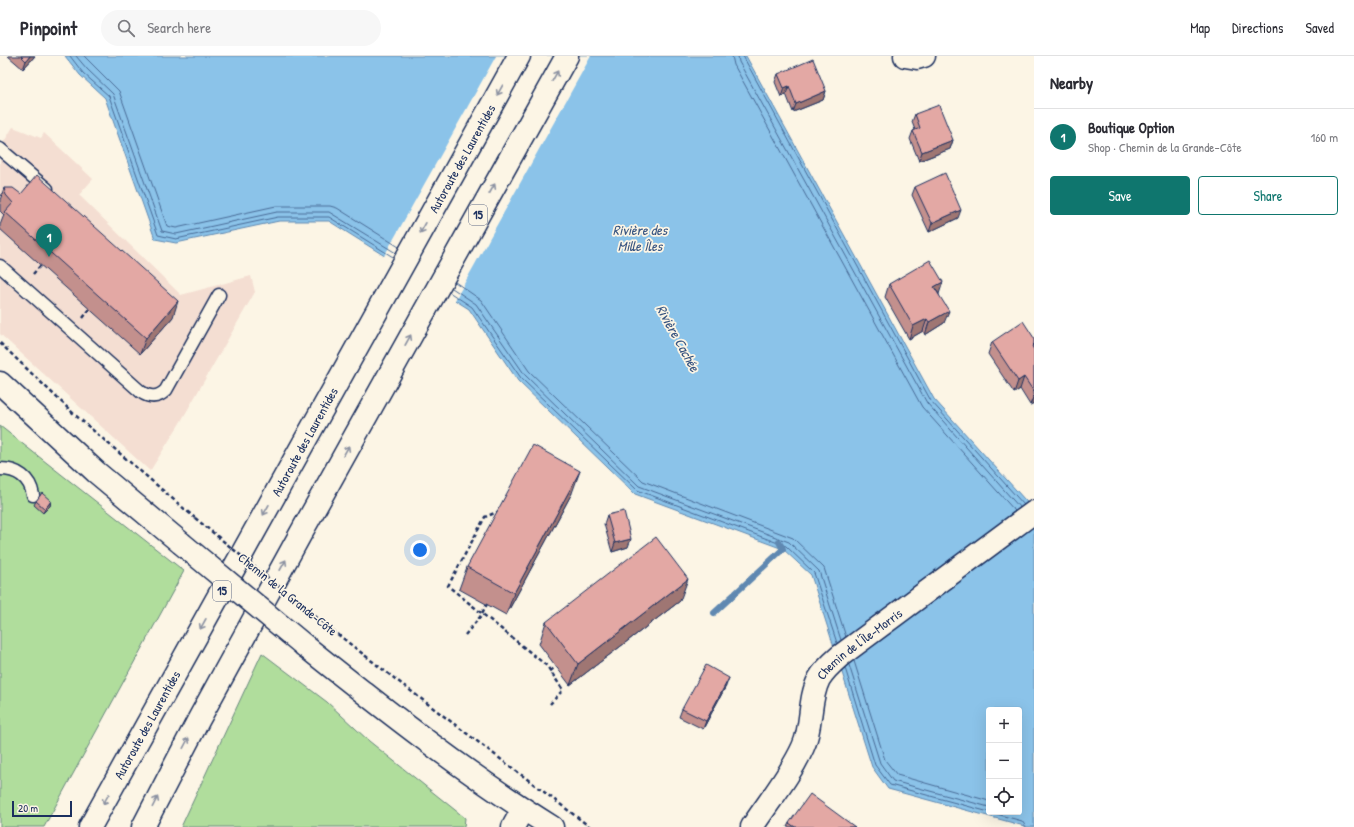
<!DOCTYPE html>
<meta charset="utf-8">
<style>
:root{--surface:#fff;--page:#f7f7f7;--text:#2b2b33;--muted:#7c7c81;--line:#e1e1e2;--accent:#0f766e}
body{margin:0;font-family:"Patrick Hand",sans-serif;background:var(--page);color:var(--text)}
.controls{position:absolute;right:12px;bottom:12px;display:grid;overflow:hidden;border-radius:4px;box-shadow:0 4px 16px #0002}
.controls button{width:36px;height:36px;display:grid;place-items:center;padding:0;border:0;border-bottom:1px solid var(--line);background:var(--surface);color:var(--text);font:20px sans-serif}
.scale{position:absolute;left:12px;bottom:10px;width:60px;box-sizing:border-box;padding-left:4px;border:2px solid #1b2f5e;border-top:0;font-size:11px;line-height:14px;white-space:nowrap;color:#1b2f5e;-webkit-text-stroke:3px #fcf5e5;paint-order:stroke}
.you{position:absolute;left:420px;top:494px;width:14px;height:14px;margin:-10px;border:3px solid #fff;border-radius:50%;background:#1a73e8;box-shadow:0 0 0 6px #1a73e833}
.badge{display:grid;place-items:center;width:26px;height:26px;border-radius:50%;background:var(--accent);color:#fff;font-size:13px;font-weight:700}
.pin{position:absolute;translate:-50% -33px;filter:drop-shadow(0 1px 2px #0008)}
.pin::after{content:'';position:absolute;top:21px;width:14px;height:12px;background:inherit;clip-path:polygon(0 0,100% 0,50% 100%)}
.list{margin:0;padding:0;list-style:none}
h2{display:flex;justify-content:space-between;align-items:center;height:52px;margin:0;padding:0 16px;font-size:17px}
h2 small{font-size:13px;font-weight:400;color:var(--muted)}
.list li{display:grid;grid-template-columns:26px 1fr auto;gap:12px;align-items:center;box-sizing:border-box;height:56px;padding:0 16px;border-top:1px solid var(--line)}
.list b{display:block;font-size:15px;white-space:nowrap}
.list p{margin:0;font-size:13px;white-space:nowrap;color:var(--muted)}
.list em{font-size:13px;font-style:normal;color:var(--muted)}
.actions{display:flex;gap:8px;padding:12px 16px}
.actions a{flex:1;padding:9px 0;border:1px solid var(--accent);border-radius:4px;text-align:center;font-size:14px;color:var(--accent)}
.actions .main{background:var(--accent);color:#fff}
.icon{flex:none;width:22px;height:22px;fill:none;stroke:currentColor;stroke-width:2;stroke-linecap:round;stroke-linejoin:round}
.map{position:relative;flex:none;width:1034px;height:771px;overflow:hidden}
header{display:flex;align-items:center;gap:24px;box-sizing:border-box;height:56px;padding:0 20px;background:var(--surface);border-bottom:1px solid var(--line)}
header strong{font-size:19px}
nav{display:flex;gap:22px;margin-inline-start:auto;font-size:14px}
.search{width:280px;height:36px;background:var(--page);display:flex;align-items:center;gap:10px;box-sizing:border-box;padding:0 14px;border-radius:22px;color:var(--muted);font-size:15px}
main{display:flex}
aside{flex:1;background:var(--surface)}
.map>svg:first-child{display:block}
.built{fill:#f4ded2}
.green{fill:#b0dd9c;stroke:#66867d}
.water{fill:#8bc3e9;stroke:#5e88b1;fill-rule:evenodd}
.pier{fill:#fcf5e5}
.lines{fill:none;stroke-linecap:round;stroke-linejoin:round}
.shore{stroke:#486a96;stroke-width:1}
.stream{stroke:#5e88b1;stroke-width:6}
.lane-casing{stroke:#1b2f5e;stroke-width:15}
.street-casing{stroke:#1b2f5e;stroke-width:25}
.secondary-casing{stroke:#1b2f5e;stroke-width:25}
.highway-casing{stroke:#1b2f5e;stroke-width:25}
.path{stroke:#1b2f5e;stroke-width:2.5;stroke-dasharray:4 3;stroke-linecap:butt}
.lane{stroke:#fcf5e5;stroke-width:12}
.street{stroke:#fcf5e5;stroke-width:22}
.secondary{stroke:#fcf5e5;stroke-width:22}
.highway{stroke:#fcf5e5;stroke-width:22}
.secondary-bridge-casing{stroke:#1b2f5e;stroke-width:25;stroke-linecap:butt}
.path-bridge{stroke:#1b2f5e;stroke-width:2.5;stroke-dasharray:4 3;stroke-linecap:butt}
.secondary-bridge{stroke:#fcf5e5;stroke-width:22}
.wall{fill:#c3908d;stroke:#1b2f5e}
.shaded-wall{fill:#9f7673;stroke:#1b2f5e}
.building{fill:#e3a8a4;stroke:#1b2f5e}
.oneway{stroke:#8c92a2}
.labels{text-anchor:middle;stroke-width:3.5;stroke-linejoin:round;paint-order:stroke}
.shield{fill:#fcf5e5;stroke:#5e6a86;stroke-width:1}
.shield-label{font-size:12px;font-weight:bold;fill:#1b2f5e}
.street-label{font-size:13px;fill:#1b2f5e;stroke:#fcf5e5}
.water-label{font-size:14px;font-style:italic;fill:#375481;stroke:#fcf5e5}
</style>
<header>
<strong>Pinpoint</strong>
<div class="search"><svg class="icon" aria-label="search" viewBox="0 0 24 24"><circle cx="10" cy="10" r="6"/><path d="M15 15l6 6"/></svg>Search here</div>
<nav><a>Map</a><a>Directions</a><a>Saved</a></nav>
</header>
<main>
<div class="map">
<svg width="1034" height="771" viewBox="0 0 1034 771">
<rect width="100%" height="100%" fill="#fcf5e5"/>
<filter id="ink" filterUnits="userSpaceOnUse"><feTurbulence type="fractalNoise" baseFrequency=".025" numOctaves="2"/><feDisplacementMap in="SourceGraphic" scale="8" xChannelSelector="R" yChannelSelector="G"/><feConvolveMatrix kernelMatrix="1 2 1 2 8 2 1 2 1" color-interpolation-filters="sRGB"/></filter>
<g filter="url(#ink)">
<!-- built -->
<polygon class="built" points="13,71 41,82 44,77 93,123 79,139 181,239 251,220 255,236 180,367 150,415 0,278 0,92"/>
<!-- green -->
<g class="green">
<polygon points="0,370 184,515 44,771 0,771"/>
<polygon points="262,597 327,646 369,685 465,762 464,771 181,771"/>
</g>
<!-- water -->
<path class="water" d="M 65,0 L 746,0 L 934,343 L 1034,454 L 1034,771 L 1028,771 L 888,733 L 872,711 L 811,519 L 783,493 L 635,438 L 518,325 L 469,253 L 329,165 L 279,165 L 176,187 L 155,183 L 105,42 L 80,19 ZM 989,654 L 1019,654 L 1019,756 L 989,756 Z"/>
<!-- pier -->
<polygon class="pier" points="496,0 591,0 454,246 383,202"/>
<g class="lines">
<!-- shore -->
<g class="shore">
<polyline points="70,0 83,17 109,40 158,179 176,183 278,161 329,161 393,201"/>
<polyline points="76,0 87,13 113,38 162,175 176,178 277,156 329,156 396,197"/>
<polyline points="84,0 119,35 167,170 176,172 276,150 330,150 337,152 399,191"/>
<polyline points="732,0 734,9 922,351 1015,455"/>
<polyline points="738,0 739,6 927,347 1020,452"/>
<polyline points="743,0 931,345 1024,449"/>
<polyline points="455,226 481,244 529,315 643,425 793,482 824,512 846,581"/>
<polyline points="452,232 476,248 525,319 639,430 789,486 819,515 841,584"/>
<polyline points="449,236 472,251 521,322 637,434 786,490 814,517 837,587"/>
<polyline points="854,605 885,704 897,719 989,745"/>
<polyline points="849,609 880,707 893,725 989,751"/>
<polyline points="845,612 875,709 890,729 1022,765 1026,771"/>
</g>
<!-- stream -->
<polyline class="stream" points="714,557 783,493 779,486"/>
<!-- lane casing -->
<g class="lane-casing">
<g id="lane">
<polyline points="0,93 47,133"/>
<path d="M 0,210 L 141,336 C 150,342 158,342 166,334 L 219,239"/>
<path d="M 0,413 C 18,413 30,422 33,439"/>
</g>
</g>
<!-- street casing -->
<g class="street-casing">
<g id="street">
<polyline points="905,0 917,2 924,0"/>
<path id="s1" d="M 752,771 C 769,745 790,720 803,691 C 813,670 808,644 819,623 C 824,614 832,607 840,600 L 1034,456"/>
</g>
</g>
<!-- secondary casing -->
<g class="secondary-casing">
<g id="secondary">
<polyline points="0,327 96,416 181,487"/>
<path d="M 305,590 C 385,654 465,717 552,771"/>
</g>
</g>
<!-- highway casing -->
<g class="highway-casing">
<g id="highway">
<path id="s2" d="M 90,771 L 519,0"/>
<polyline points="143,771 199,663 301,477 567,0"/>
<polyline points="513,771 523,753"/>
</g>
</g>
<!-- path -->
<g class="path">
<polyline points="33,218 41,209"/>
<polyline points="83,262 90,253"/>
<polyline points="0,287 74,358 195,462"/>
<polyline points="500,457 497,456 485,461 448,530 547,610 563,634 550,648"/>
<path d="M 321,565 C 409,635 500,702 590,771"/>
<polyline points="465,579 480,561 487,548"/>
<polyline points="550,615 556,611"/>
</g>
<!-- lane -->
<use href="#lane" class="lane"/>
<!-- street -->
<use href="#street" class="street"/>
<!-- secondary -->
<use href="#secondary" class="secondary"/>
<!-- highway -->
<use href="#highway" class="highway"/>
<!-- secondary-bridge casing -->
<g class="secondary-bridge-casing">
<polyline id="secondary-bridge" points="181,487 305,590"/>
</g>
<!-- path-bridge -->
<polyline class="path-bridge" points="195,462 321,565"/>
<!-- secondary-bridge -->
<use href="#secondary-bridge" class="secondary-bridge"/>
</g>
<!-- wall -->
<g class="wall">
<polygon points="8,0 35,0 23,13"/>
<polygon points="778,18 826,35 823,44 793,56 786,38 781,41 775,26"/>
<polygon points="915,58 953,84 950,93 919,105 910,83 913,75 915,74 912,66"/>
<polygon points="915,131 958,162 929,176 912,139"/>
<polygon points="4,132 173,261 140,298 0,173 0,169 4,159 0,155 0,144"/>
<polygon points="889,228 939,238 944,267 925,279 923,275 909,283 885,241"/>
<polygon points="1034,282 1034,347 1030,349 1020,333 1014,337 988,298 992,286"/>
<polygon points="572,437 506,559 459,533 467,511"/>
<polygon points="36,445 51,445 50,450 43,457 34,449"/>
<polygon points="607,459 628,491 612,496 604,468"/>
<polygon points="680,545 570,629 539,588 546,566"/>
<polygon points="726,630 703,673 679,661 682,653"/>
<polygon points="789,767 855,771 787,771"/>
</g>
<!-- shaded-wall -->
<g class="shaded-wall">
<polygon points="30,0 35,0 23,13 26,5"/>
<polygon points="789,30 786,38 781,41 784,32"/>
<polygon points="826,35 823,44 793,56 796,48"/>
<polygon points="953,84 950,93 919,105 922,96"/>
<polygon points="961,154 958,162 929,176 932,167"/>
<polygon points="943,226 939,238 934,231"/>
<polygon points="178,245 173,261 140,298 146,282"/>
<polygon points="949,255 944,267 925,279 929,266"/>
<polygon points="927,263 923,275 909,283 913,270"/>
<polygon points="1024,321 1020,333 1014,337 1018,325"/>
<polygon points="1034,339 1034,347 1030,349"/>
<polygon points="580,415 572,437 506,559 514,537"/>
<polygon points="51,445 50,450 43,457 45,453"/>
<polygon points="631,483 628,491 612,496 615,487"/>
<polygon points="688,523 680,545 570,629 578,608"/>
<polygon points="729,622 726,630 703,673 706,665"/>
</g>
<!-- building -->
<g class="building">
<polygon points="21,0 30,0 26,5"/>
<polygon points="813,3 826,35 796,48 789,30 784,32 778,18"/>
<polygon points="939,49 953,84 922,96 913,75 920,72 915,58"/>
<polygon points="945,117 961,154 932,167 915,131"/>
<polygon points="37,119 178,245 146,282 5,156 13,147 6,139 4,132 13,132 21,138"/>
<polygon points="930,204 943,226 934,231 949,255 929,266 927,263 913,270 889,228"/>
<polygon points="1023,265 1034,282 1034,288 1032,290 1034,294 1034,336 1024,321 1018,325 992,286"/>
<polygon points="533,389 580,415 514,537 467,511"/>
<polygon points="42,437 51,445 45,453 36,445"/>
<polygon points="624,455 631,483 615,487 607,459"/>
<polygon points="656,481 688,523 578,608 546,566"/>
<polygon points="706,609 729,622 706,665 682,653"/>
<polygon points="810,738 855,771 795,771 789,767"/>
</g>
<!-- one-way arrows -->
<defs><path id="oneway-shaft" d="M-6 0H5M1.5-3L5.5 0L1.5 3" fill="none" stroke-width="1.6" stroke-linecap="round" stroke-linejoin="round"/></defs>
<g class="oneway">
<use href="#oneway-shaft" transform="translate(555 20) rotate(-61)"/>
<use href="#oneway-shaft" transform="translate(500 34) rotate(119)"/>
<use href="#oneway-shaft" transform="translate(492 133) rotate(-61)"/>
<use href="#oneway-shaft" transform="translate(423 172) rotate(119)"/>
<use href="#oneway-shaft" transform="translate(408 284) rotate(-61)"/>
<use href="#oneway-shaft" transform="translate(346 395) rotate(-61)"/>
<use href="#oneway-shaft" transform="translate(266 454) rotate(119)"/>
<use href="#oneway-shaft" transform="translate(283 509) rotate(-61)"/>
<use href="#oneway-shaft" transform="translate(203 568) rotate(119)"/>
<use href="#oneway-shaft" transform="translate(186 687) rotate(-62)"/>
<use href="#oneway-shaft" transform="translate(106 743) rotate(120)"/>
<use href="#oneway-shaft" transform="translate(155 746) rotate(-63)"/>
</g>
</g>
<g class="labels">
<!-- shield labels -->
<g class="shield">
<rect x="469" y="149" width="18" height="20" rx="3"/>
<rect x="213" y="525" width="18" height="20" rx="3"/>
</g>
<g class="shield-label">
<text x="478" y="163">15</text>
<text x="222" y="539">15</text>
</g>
<!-- street labels -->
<g class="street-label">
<text dy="5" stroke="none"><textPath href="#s2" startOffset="765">Autoroute des Laurentides</textPath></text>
<text dy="5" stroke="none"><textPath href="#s2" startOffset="441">Autoroute des Laurentides</textPath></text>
<text transform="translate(288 538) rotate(39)" y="5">Chemin de la Grande-Côte</text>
<text dy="5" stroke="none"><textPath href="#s1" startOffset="219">Chemin de l'Île-Morris</textPath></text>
<text dy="5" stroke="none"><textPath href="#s2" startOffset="117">Autoroute des Laurentides</textPath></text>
</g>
<!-- water labels -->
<g class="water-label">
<text x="640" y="179">Rivière des<tspan x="640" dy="16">Mille Îles</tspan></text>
<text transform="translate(678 282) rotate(61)" y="5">Rivière Cachée</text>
</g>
</g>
</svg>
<div class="controls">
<button>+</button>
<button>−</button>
<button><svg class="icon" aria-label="locate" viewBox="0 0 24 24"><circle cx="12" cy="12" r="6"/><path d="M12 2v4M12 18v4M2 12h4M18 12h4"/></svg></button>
</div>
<div class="scale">20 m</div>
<div class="you"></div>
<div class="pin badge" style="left:49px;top:201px">1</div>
</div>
<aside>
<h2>Nearby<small></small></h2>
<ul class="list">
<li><span class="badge">1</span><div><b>Boutique Option</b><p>Shop · Chemin de la Grande-Côte</p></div><em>160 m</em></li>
</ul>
<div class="actions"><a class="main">Save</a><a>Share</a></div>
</aside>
</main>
